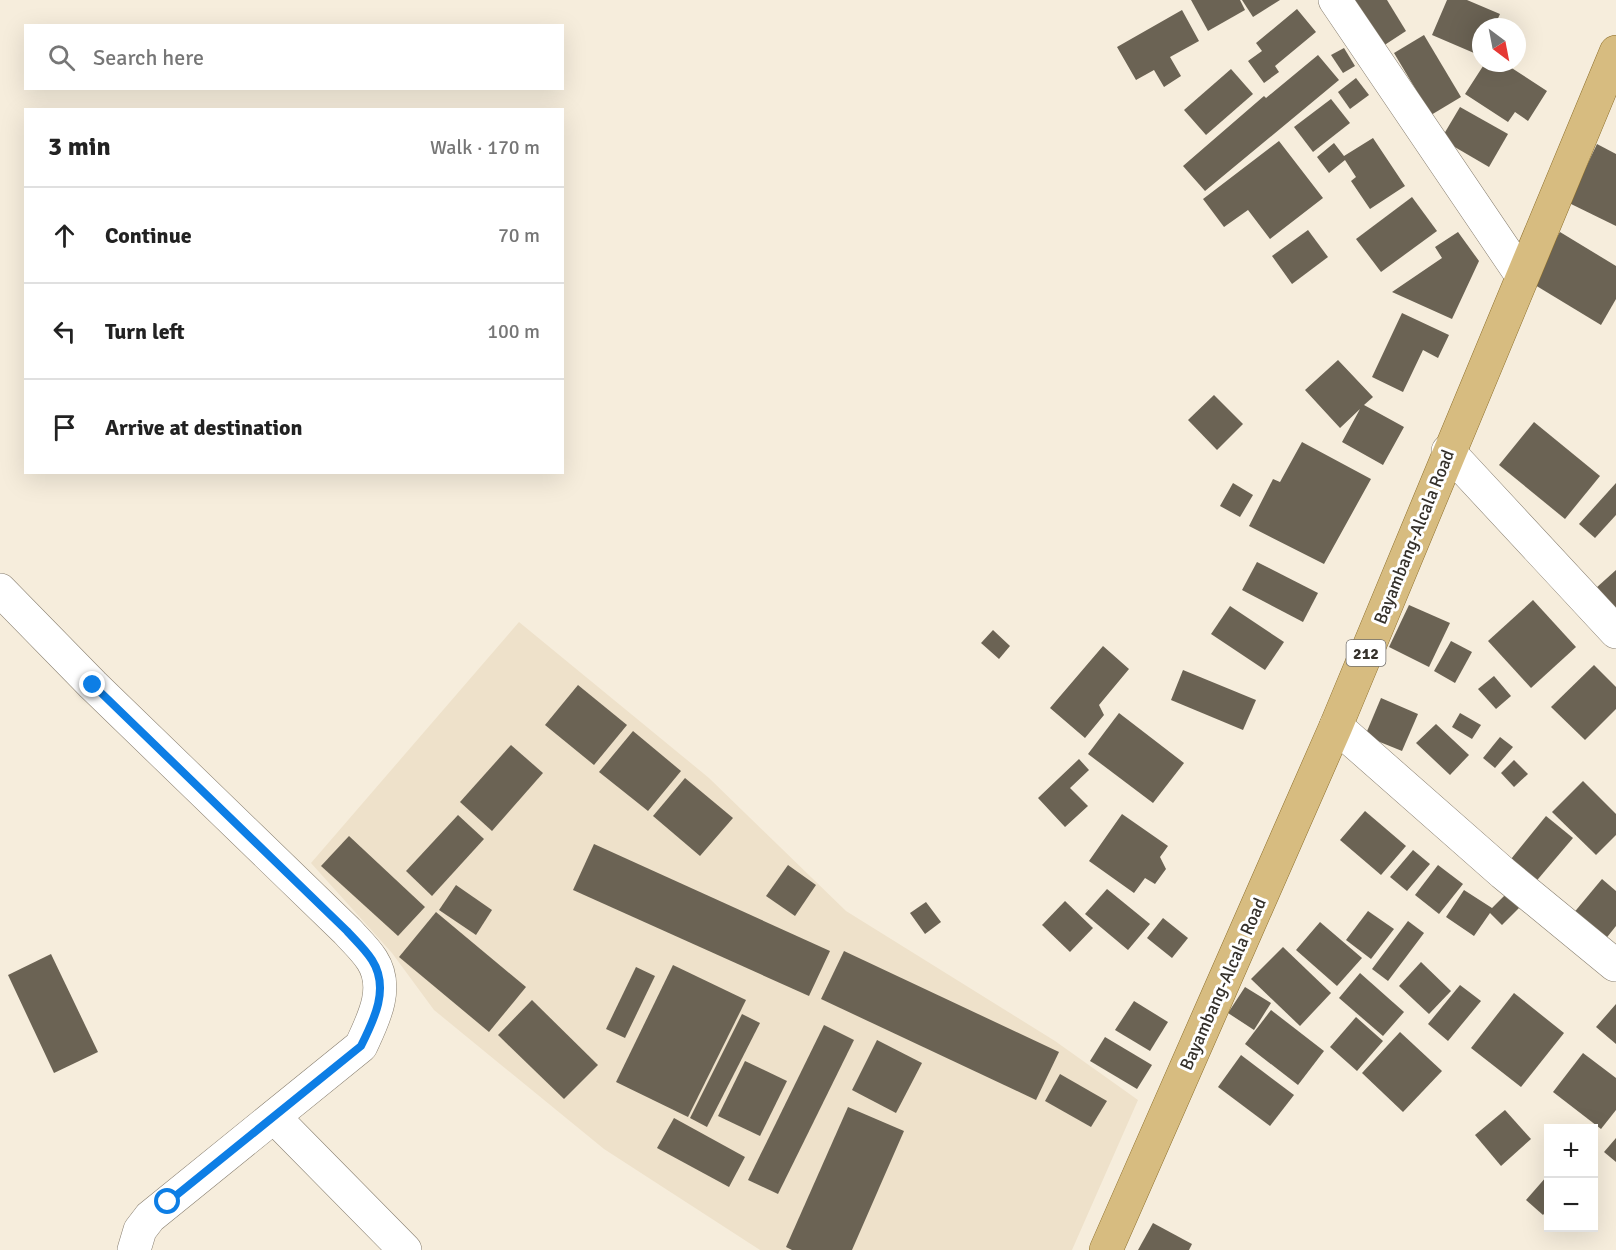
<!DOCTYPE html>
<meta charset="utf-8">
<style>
:root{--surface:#fff;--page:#f6f6f6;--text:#222;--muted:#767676;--line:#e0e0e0}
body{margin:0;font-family:Signika,sans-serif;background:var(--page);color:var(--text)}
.controls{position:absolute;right:18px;bottom:18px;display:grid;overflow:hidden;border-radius:0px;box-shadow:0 6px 24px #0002}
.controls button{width:54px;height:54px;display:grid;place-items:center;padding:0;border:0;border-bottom:2px solid var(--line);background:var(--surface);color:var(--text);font:30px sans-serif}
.compass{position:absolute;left:1472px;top:18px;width:54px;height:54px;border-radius:50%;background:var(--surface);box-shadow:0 6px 24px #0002;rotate:148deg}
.stop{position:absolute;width:18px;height:18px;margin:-14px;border:4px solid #0d7ee5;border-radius:50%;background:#fff}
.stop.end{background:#0d7ee5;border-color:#fff;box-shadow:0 2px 6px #0008}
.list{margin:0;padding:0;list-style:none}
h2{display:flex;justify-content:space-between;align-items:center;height:78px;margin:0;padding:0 24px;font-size:26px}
h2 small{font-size:20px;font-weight:400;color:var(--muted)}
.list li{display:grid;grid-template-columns:39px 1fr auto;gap:18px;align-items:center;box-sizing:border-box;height:96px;padding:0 24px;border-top:2px solid var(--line)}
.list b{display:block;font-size:22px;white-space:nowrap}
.list em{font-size:20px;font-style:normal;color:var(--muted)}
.icon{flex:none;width:33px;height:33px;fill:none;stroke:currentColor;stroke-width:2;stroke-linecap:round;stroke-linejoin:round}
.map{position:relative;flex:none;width:1616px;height:1250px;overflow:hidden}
.search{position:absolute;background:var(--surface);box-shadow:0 6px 24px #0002;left:24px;top:24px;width:540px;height:66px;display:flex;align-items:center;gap:15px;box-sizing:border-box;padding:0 21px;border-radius:0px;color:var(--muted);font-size:22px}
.panel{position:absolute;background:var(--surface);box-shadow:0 6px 24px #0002;left:24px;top:108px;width:540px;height:366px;border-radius:0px}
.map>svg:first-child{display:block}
.built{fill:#eee1ca}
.building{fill:#6b6354}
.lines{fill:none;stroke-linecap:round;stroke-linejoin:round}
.minor-casing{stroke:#887f70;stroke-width:34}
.major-casing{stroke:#8d6f2b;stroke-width:34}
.minor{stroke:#fff;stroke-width:33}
.major{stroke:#d7bc80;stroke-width:33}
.route{stroke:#0d7ee5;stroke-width:8}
.labels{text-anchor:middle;stroke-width:6;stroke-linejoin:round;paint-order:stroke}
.shield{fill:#fff;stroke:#726f6b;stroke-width:1.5}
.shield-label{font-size:16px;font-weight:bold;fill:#35312b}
.street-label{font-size:18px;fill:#35312b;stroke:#fff}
</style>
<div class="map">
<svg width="1616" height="1250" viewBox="0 0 1616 1250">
<rect width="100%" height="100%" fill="#f6eddc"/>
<!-- built -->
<polygon class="built" points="519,622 709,778 846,911 1055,1041 1138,1100 1072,1250 760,1250 604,1149 434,1010 392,953 311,863"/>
<!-- building -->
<g class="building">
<polygon points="1191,0 1240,0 1245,10 1208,31"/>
<polygon points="1242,0 1280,0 1253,17"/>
<polygon points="1350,0 1387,0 1406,31 1380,48"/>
<polygon points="1447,0 1467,0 1500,14 1494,27 1481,27 1481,56 1432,35"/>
<polygon points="1297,9 1316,32 1275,66 1279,72 1264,83 1248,61 1262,51 1256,43"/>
<polygon points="1182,10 1199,41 1170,57 1181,76 1164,87 1154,70 1136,80 1117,47"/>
<polygon points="1424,35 1461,97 1431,115 1394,53"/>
<polygon points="1344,48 1355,66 1343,73 1331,55"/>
<polygon points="1318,55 1339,80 1205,191 1183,166 1264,96 1266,98"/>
<polygon points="1485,63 1504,63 1547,91 1528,121 1515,112 1508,122 1465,94"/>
<polygon points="1231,69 1253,94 1206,135 1184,110"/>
<polygon points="1356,78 1369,95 1350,109 1338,92"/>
<polygon points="1331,99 1350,123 1313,152 1294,127"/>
<polygon points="1460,107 1508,134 1489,167 1441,139"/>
<polygon points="1373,138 1405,186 1370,209 1351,181 1356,177 1345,160 1329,173 1317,157 1334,143 1344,156"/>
<polygon points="1279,141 1323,198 1270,239 1248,210 1224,227 1203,199"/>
<polygon points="1597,144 1616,154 1616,226 1569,203"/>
<polygon points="1412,197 1437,231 1381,272 1356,239"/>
<polygon points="1308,230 1328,257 1292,284 1272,256"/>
<polygon points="1458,232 1479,261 1452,319 1392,292 1442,258 1435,247"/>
<polygon points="1560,232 1616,266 1616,299 1601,325 1530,282"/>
<polygon points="1402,313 1449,335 1438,358 1423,350 1403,392 1372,377"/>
<polygon points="1338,360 1373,397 1364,405 1404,427 1383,465 1342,442 1360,409 1340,428 1305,390"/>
<polygon points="1214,395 1243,424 1217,450 1188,420"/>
<polygon points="1534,422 1600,476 1565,519 1499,465"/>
<polygon points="1302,442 1371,479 1324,564 1249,526 1273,479 1280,482"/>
<polygon points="1233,483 1253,495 1240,517 1220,506"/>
<polygon points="1616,483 1616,515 1595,538 1579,524"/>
<polygon points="1257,562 1318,593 1303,622 1242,590"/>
<polygon points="1616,570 1616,610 1596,588"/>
<polygon points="1533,600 1576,647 1531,688 1488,641"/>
<polygon points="1409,605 1450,623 1429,667 1389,647"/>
<polygon points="1230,606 1284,642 1265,670 1211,634"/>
<polygon points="993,630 1010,646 999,659 981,643"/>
<polygon points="1451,641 1472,652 1455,683 1434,671"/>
<polygon points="1103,646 1129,669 1099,705 1104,715 1085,738 1050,708"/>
<polygon points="1594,665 1616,687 1616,709 1585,740 1551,707"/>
<polygon points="1183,670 1256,700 1243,730 1171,700"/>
<polygon points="1494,676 1511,696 1496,709 1478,689"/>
<polygon points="578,685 627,725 594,765 545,725"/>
<polygon points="1381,698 1418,714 1402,751 1365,736"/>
<polygon points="1119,713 1184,763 1153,803 1088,754"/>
<polygon points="1460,713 1481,725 1472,739 1452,727"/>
<polygon points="1436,724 1469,755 1450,775 1416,743"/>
<polygon points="633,731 681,771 648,811 599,772"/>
<polygon points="1500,737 1513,747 1495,768 1483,758"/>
<polygon points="511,745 543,773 492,831 460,802"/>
<polygon points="1079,759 1089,770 1070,788 1088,806 1065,827 1038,798"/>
<polygon points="1514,760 1528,774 1514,787 1501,773"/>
<polygon points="685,778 733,818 700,856 653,816"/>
<polygon points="1583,781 1616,814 1616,835 1596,855 1552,812"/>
<polygon points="1365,811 1406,846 1381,875 1340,840"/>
<polygon points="1122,814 1168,846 1160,857 1166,869 1155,884 1145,878 1134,893 1089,861"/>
<polygon points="458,815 484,839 432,896 406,871"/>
<polygon points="1546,816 1573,838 1533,885 1507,864"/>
<polygon points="349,836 425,907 398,936 321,866"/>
<polygon points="594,844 830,951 809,996 573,890"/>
<polygon points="1413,850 1430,864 1407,891 1390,877"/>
<polygon points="788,865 816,885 795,916 766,896"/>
<polygon points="1438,865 1463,884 1439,914 1415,895"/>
<polygon points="1602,879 1616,891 1616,926 1604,941 1572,915"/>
<polygon points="456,885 492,910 476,935 439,910"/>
<polygon points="1107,889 1150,924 1128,950 1085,914"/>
<polygon points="1464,890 1492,908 1505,895 1519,908 1502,925 1490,913 1474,936 1446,917"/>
<polygon points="1065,901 1093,928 1070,952 1042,925"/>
<polygon points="926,902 941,922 925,934 910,913"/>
<polygon points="1368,911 1394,929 1371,959 1346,940"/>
<polygon points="436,912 526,987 489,1032 399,957"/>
<polygon points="1163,918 1188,938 1172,958 1147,938"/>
<polygon points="1408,921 1424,933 1388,981 1372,969"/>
<polygon points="1320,922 1362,958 1337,986 1296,950"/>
<polygon points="1283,947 1331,993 1300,1026 1251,979"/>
<polygon points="844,951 1059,1052 1036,1100 821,999"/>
<polygon points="51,954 98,1052 54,1073 8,975"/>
<polygon points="1421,962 1451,991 1429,1014 1399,986"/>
<polygon points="673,965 746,1000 688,1117 616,1082"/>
<polygon points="636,967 655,976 625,1038 606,1029"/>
<polygon points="1360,973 1404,1012 1383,1036 1339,998"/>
<polygon points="1460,985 1481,1001 1448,1041 1428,1024"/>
<polygon points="1245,987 1271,1003 1254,1030 1228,1013"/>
<polygon points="1514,993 1564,1033 1521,1087 1471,1048"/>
<polygon points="532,1000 598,1065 564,1099 498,1035"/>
<polygon points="1134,1001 1168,1022 1150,1051 1115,1030"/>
<polygon points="1616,1004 1616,1044 1596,1027"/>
<polygon points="1271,1010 1324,1051 1298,1085 1245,1044"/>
<polygon points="742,1014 760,1023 707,1127 690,1118"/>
<polygon points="1356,1017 1383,1041 1357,1071 1330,1047"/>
<polygon points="824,1025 854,1040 778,1194 748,1180"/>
<polygon points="1400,1032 1442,1071 1403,1112 1362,1073"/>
<polygon points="1105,1037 1152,1065 1137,1089 1090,1061"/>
<polygon points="877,1040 922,1063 896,1113 852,1090"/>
<polygon points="1583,1053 1616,1078 1616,1110 1601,1129 1553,1092"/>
<polygon points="1241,1055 1294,1095 1270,1126 1218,1087"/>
<polygon points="745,1061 787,1081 760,1136 718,1116"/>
<polygon points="1060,1074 1107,1101 1091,1127 1045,1101"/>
<polygon points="848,1107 904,1131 852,1250 792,1250 786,1247"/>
<polygon points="1505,1110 1531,1139 1501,1166 1475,1135"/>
<polygon points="674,1118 745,1157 729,1187 657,1148"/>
<polygon points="1616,1138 1616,1162 1604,1152"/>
<polygon points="1547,1176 1548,1209 1543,1215 1526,1200"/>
<polygon points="1153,1223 1192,1244 1189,1250 1138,1250"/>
</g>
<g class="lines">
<!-- minor casing -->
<g class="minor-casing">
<g id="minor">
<polyline points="1335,0 1522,276"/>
<polyline points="1448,451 1616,632"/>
<path d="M 0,590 L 93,685 L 347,931 C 355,940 365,949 372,960 C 390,988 373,1020 361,1046 L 150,1217 L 140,1230 L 134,1250"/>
<polyline points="1336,726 1503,873 1615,965"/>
<polyline points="274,1117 405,1250"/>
</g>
</g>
<!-- major casing -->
<g class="major-casing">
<polyline id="major" points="1106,1250 1336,726 1616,52"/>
</g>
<!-- minor -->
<use href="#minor" class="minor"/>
<!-- major -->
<use href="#major" class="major"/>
</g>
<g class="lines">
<!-- route -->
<path class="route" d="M 93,685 L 347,931 C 355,940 365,949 372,960 C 390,988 374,1020 361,1046 L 168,1202"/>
</g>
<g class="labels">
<!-- shield labels -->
<rect class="shield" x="1346.5" y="640" width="39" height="26" rx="4.5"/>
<g class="shield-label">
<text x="1366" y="659">212</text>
</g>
<!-- street labels -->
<g class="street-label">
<text transform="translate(1414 537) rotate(-68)" y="6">Bayambang-Alcala Road</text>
<text transform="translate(1223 984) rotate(-66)" y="6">Bayambang-Alcala Road</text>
</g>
</g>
</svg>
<div class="controls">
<button>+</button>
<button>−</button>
</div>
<svg class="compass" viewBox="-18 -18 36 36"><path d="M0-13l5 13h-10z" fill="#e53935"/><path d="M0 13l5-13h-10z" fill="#767676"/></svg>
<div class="stop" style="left:168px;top:1202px"></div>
<div class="stop end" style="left:93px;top:685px"></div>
<div class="search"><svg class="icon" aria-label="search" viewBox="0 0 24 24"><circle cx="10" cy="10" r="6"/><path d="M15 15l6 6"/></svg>Search here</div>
<section class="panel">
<h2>3 min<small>Walk · 170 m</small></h2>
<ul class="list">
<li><svg class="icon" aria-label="ahead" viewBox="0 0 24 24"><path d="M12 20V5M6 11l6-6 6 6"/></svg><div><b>Continue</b></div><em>70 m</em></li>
<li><svg class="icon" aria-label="left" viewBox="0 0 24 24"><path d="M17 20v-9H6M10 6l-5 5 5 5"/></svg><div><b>Turn left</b></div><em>100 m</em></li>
<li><svg class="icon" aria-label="arrive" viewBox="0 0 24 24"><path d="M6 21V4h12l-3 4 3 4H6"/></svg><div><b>Arrive at destination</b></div></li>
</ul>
</section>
</div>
